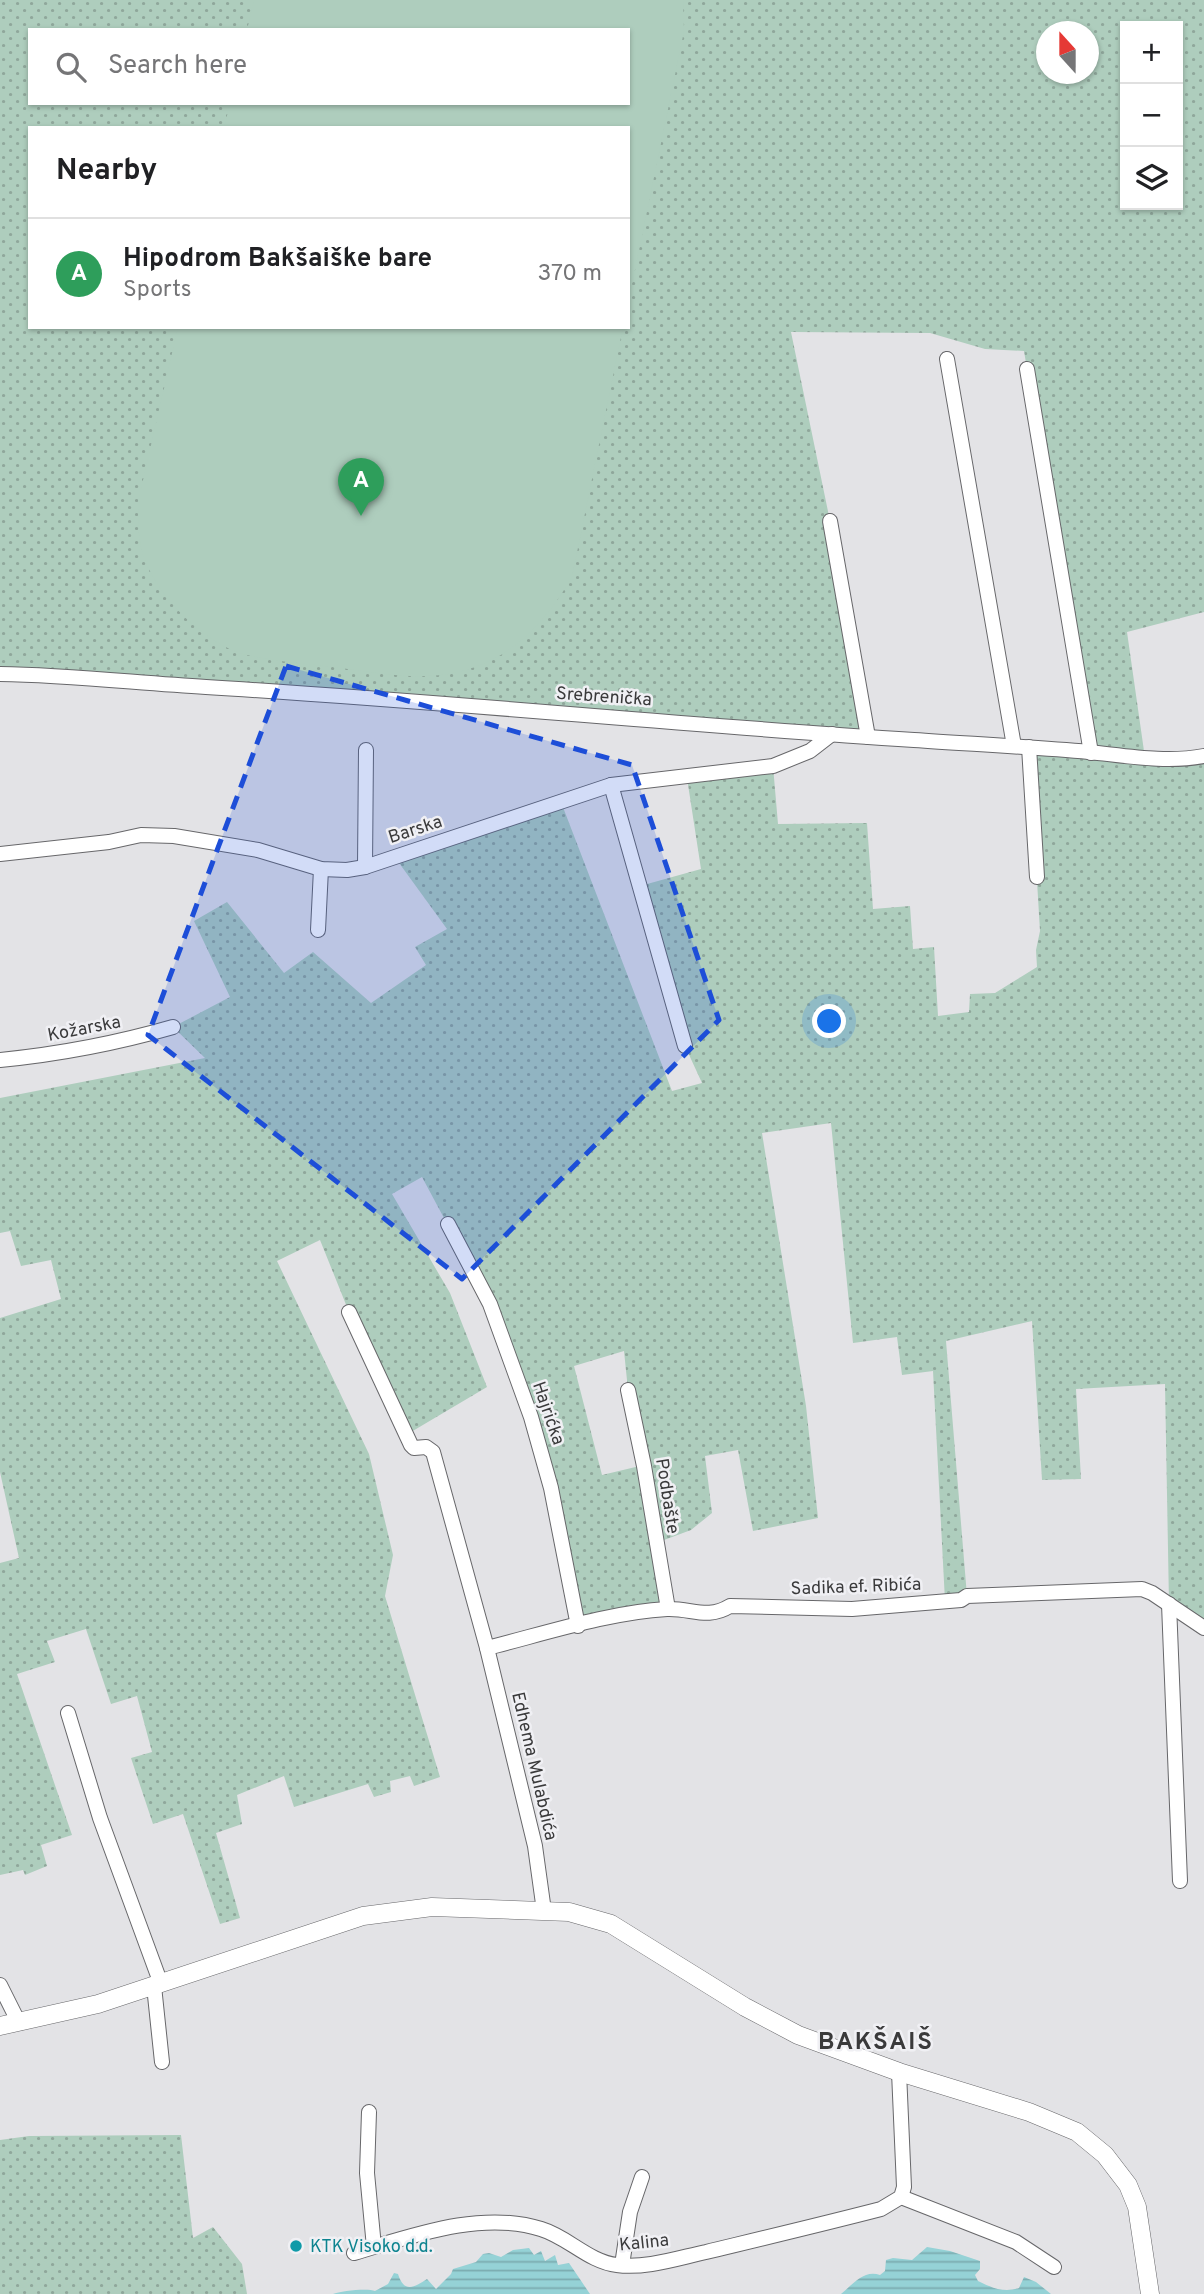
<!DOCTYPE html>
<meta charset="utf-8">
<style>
:root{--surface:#fff;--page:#f2f2f2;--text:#202124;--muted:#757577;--line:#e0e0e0;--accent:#0f766e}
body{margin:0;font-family:Overpass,sans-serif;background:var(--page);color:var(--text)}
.controls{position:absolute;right:21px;top:21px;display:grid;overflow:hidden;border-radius:0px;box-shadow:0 2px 5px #0004}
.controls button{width:63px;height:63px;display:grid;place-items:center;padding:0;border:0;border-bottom:2px solid var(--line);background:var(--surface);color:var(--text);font:35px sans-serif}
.compass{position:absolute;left:1036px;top:21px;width:63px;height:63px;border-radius:50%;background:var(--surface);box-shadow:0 2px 5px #0004;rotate:339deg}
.you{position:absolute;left:830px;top:1022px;width:24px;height:24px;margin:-18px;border:5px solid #fff;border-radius:50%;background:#1a73e8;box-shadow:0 0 0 10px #1a73e833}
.badge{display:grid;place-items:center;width:46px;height:46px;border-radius:50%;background:var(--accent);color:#fff;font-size:23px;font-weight:700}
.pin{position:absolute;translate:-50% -58px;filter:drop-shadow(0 2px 4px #0008)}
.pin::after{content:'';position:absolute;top:37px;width:24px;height:21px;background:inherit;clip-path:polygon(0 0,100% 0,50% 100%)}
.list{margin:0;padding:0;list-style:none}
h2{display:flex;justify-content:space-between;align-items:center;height:91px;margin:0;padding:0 28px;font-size:30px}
h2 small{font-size:23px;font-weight:400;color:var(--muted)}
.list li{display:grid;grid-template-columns:46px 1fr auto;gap:21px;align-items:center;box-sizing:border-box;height:112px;padding:0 28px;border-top:2px solid var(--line)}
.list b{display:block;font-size:26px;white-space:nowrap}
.list p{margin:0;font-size:23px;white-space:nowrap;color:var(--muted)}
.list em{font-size:23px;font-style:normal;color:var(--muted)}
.icon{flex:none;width:38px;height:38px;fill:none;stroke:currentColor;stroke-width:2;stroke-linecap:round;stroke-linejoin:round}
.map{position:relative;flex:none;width:1204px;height:2294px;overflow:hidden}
.search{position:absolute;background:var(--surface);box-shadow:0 2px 5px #0004;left:28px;top:28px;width:602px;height:77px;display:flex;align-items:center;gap:18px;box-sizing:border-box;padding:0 24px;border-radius:0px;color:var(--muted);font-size:26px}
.panel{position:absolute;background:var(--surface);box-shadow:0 2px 5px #0004;left:28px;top:126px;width:602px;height:203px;border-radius:0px}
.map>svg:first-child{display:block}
.grass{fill:url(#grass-dots);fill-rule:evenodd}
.pitch{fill:#aecdbd}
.water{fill:url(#water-rules)}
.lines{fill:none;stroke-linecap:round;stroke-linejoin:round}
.minor-casing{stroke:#67676a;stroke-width:16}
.tertiary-casing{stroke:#67676a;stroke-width:19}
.minor{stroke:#fff;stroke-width:14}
.tertiary{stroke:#fff;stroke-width:18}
.marked{fill:#1d4ed8;fill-opacity:0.2;stroke:#1d4ed8;stroke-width:5;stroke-dasharray:14 9;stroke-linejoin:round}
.culture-dot{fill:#0f9aa8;stroke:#f0f0f4;stroke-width:2.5}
.labels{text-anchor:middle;stroke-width:5;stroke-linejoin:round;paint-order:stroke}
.street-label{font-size:18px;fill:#3a3a3b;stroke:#f0f0f4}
.culture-label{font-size:18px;fill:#0d838f;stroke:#f0f0f4;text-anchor:start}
.district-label{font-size:24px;font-weight:bold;letter-spacing:2px;fill:#3a3a3b;stroke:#f0f0f4}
</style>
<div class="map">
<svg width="1204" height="2294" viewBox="0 0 1204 2294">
<defs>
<pattern id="grass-dots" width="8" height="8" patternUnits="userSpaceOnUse" patternTransform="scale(1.75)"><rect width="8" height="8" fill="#aecdbd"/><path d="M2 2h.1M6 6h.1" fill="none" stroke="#8fa79b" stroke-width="1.8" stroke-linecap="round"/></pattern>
<pattern id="water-rules" width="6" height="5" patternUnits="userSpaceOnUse" patternTransform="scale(1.75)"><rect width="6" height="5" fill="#95d2d6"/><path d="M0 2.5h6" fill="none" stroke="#7babaf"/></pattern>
</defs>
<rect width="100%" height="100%" fill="#e3e3e6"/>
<!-- grass -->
<g class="grass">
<path d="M 0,0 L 1204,0 L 1204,612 L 1127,632 L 1145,758 L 1204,756 L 1204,1628 L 1169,1604 L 1165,1384 L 1076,1389 L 1081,1479 L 1042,1480 L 1032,1321 L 946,1341 L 967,1596 L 945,1601 L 933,1371 L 902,1375 L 897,1337 L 853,1343 L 831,1123 L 762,1133 L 806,1406 L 818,1518 L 753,1531 L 738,1450 L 705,1456 L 712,1513 L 691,1530 L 656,1543 L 668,1609 L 578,1626 L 551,1488 L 490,1304 L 422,1177 L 392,1194 L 450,1293 L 487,1387 L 406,1435 L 349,1312 L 320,1240 L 277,1261 L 369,1454 L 393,1555 L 385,1596 L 440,1777 L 414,1786 L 410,1776 L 390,1781 L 391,1792 L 374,1797 L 368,1784 L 294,1807 L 284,1776 L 237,1795 L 242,1824 L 216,1833 L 240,1918 L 220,1924 L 183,1814 L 153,1824 L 131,1758 L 152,1752 L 137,1696 L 111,1704 L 86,1629 L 47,1641 L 55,1662 L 17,1674 L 72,1835 L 41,1845 L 47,1866 L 25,1875 L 23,1870 L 0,1875 L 0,1563 L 19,1558 L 0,1472 L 0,1318 L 61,1299 L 51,1260 L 21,1266 L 10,1231 L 0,1233 L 0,1098 L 205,1058 L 173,1027 L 230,997 L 194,921 L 227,902 L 284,973 L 313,952 L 371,1003 L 426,965 L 415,947 L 447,929 L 394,856 L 561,802 L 672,1091 L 702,1083 L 685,1046 L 640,886 L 701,869 L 687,778 L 773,766 L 778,824 L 867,823 L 873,909 L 910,906 L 913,949 L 934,947 L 938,1016 L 969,1012 L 970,994 L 995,993 L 1037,967 L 1036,950 L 1040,931 L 1029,747 L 1091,752 L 1024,351 L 985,349 L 930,333 L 791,332 L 830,521 L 868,737 L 0,674 ZM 1125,26 L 1178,26 L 1178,205 L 1125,205 ZM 30,30 L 628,30 L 628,103 L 30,103 ZM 1046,32 L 1088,32 L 1088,74 L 1046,74 ZM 30,128 L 628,128 L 628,327 L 30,327 ZM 624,1351 L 628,1390 L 644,1465 L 602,1475 L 574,1366 Z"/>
<polygon points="181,2135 193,2238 213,2227 242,2264 247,2294 0,2294 0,2140 29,2136"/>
</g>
<!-- pitch -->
<g class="pitch">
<polygon points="254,0 683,0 684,31 628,304 628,128 224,128 230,103 628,103 628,30 247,30"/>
<path d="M 178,327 L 623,327 L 572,577 C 548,618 518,653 472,668 C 428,683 386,674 341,668 C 310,664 277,662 247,655 C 205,645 156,595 143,555 C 138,537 138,520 138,502 Z"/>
</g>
<!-- water -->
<g class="water">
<path d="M 927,2247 L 950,2251 L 980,2261 L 980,2269 L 975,2275 L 978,2281 C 992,2288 1004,2293 1019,2288 L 1024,2277 L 1036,2282 L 1051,2294 L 841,2294 C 852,2285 864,2269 880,2275 L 885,2271 L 886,2260 L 893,2258 L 912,2260 Z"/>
<path d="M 529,2248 L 534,2255 L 541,2251 L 545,2261 L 555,2255 L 558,2265 L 569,2263 L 590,2294 L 333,2294 C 340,2291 368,2288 375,2291 L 388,2284 L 394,2273 L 398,2274 C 404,2294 415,2287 427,2279 L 436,2289 L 451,2274 L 453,2269 L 476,2262 L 483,2254 L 489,2253 L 501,2257 L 513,2250 Z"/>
</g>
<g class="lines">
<!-- minor casing -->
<g class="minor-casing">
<g id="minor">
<polyline points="947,359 1014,746"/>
<polyline points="1027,369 1091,753"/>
<polyline points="830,521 868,737"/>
<path d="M 0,674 C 69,675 137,683 206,687 C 442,701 678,725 914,740 C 972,744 1031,747 1089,752 C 1128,756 1166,763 1204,756"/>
<polyline points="1029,747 1037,877"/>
<polyline points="611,785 685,1046"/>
<polyline points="0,854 109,842 141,835 174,836 258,850 321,869 347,870 365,867 611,785 773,766 810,751 832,734"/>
<polyline points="365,867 366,750"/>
<polyline points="318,930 321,869"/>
<path d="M 0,1060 C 61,1054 114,1044 173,1027"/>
<polyline points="448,1224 490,1304 531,1417 551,1488 578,1626"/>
<polyline points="349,1312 411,1445 414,1448 426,1447 433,1452 487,1648"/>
<polyline points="628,1390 644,1466 668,1609"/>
<polyline points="1169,1604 1180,1881"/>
<polyline points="68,1713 100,1818 161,1984"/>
<path d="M 544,1911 L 535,1846 L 487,1648 C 543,1634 610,1612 667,1609 C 692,1608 707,1620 730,1606 L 852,1609 L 961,1600 L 967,1596 L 1142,1589 L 1152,1593 L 1204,1628"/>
<polyline points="0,1985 19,2023"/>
<polyline points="154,1986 162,2062"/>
<polyline points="369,2112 367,2173 374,2247"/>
<polyline points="901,2197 1016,2242 1054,2267"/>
<path d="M 354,2253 C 412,2236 481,2210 541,2229 C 568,2237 589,2262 617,2265 C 645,2269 678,2258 706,2252 C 764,2238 823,2224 881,2209 L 901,2197 L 904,2187 L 899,2072"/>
<polyline points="622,2265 630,2212 642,2177"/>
</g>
</g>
<!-- tertiary casing -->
<g class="tertiary-casing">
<polyline id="tertiary" points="0,2026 98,2004 363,1916 432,1907 569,1912 611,1924 745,2007 798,2035 899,2072 1029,2112 1077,2132 1105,2155 1128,2185 1137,2207 1150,2294"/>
</g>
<!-- minor -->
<use href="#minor" class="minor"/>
<!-- tertiary -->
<use href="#tertiary" class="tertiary"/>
</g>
<!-- marked area -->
<path class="marked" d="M 286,666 L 632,765 L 719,1020 L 462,1279 L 148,1035 Z"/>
<!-- markers -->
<circle class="culture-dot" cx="296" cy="2246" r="7"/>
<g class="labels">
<!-- street labels -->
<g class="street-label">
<text transform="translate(604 696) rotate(4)" y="6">Srebrenička</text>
<text transform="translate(415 829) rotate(-18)" y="6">Barska</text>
<text transform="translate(84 1028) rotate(-11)" y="6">Kožarska</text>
<text transform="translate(549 1413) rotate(71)" y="6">Hajrićka</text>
<text transform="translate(668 1496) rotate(81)" y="6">Podbašte</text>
<text transform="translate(856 1586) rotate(-2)" y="6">Sadika ef. Ribića</text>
<text transform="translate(535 1766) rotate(77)" y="6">Edhema Mulabdića</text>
<text transform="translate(644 2242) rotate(-6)" y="6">Kalina</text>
</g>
<!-- culture labels -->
<g class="culture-label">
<text x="310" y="2252">KTK Visoko d.d.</text>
</g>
<!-- district labels -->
<g class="district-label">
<text x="876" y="2049">BAKŠAIŠ</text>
</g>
</g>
</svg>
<div class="controls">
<button>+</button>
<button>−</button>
<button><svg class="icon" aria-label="layers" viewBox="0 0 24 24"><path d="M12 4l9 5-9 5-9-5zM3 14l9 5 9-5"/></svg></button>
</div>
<svg class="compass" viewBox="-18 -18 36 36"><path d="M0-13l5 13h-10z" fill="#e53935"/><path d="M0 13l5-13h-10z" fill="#757577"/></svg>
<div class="you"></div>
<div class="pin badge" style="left:361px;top:516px;background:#2e9e5b">A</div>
<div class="search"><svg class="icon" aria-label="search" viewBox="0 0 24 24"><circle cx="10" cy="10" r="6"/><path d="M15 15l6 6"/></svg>Search here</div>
<section class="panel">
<h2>Nearby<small></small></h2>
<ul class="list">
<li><span class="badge" style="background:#2e9e5b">A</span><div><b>Hipodrom Bakšaiške bare</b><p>Sports</p></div><em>370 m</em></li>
</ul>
</section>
</div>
